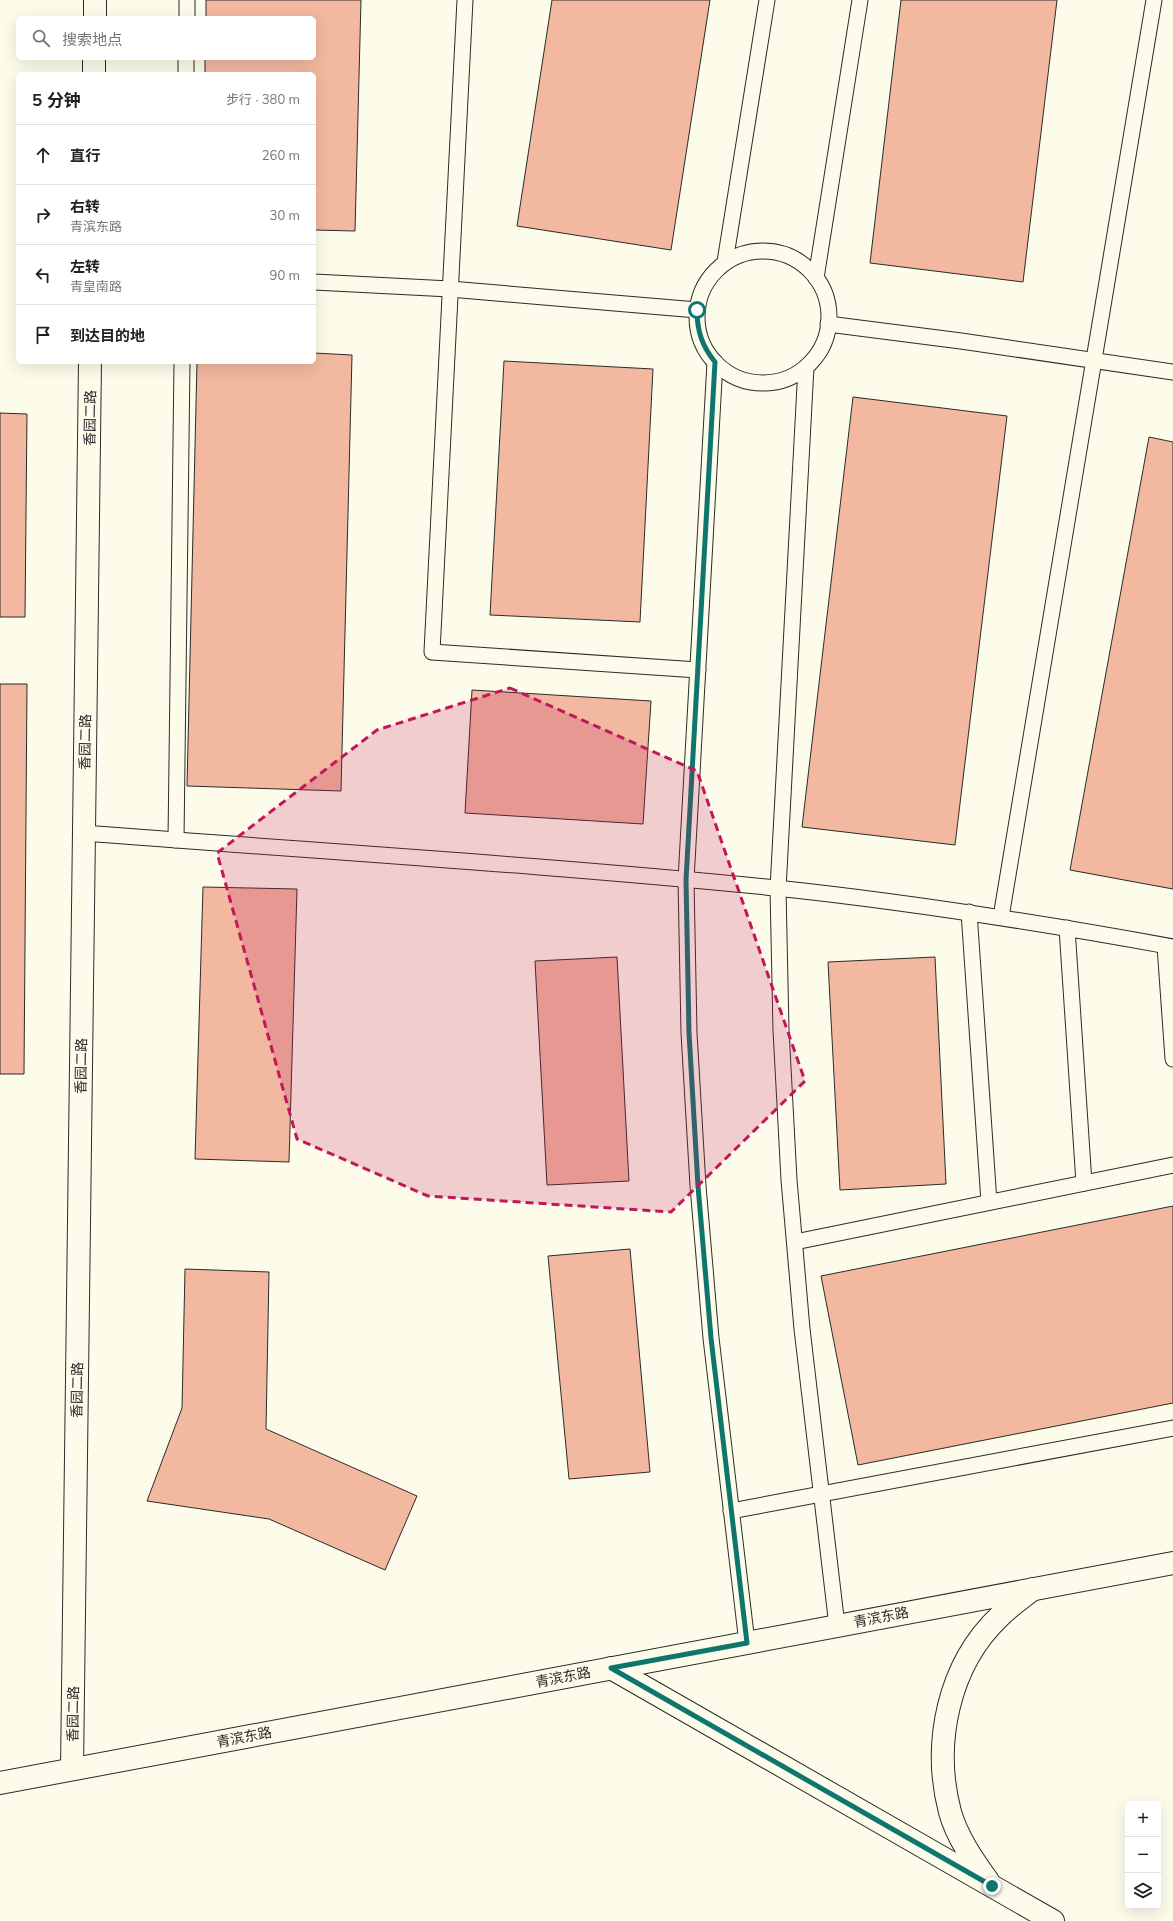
<!DOCTYPE html>
<html lang="zh">
<meta charset="utf-8">
<style>
:root{--surface:#fff;--page:#f6f6f6;--text:#222;--muted:#767676;--line:#e0e0e0}
body{margin:0;font-family:Mulish,"Noto Sans SC",sans-serif;background:var(--page);color:var(--text)}
.controls{position:absolute;right:12px;bottom:12px;display:grid;overflow:hidden;border-radius:6px;box-shadow:0 4px 16px #0002}
.controls button{width:36px;height:36px;display:grid;place-items:center;padding:0;border:0;border-bottom:1px solid var(--line);background:var(--surface);color:var(--text);font:20px sans-serif}
.stop{position:absolute;width:12px;height:12px;margin:-9px;border:3px solid #0f766e;border-radius:50%;background:#fff}
.stop.end{background:#0f766e;border-color:#fff;box-shadow:0 1px 4px #0008}
.list{margin:0;padding:0;list-style:none}
h2{display:flex;justify-content:space-between;align-items:center;height:52px;margin:0;padding:0 16px;font-size:17px}
h2 small{font-size:13px;font-weight:400;color:var(--muted)}
.list li{display:grid;grid-template-columns:26px 1fr auto;gap:12px;align-items:center;box-sizing:border-box;height:60px;padding:0 16px;border-top:1px solid var(--line)}
.list b{display:block;font-size:15px;white-space:nowrap}
.list p{margin:0;font-size:13px;white-space:nowrap;color:var(--muted)}
.list em{font-size:13px;font-style:normal;color:var(--muted)}
.icon{flex:none;width:22px;height:22px;fill:none;stroke:currentColor;stroke-width:2;stroke-linecap:round;stroke-linejoin:round}
.map{position:relative;flex:none;width:1173px;height:1921px;overflow:hidden}
.search{position:absolute;background:var(--surface);box-shadow:0 4px 16px #0002;left:16px;top:16px;width:300px;height:44px;display:flex;align-items:center;gap:10px;box-sizing:border-box;padding:0 14px;border-radius:6px;color:var(--muted);font-size:15px}
.panel{position:absolute;background:var(--surface);box-shadow:0 4px 16px #0002;left:16px;top:72px;width:300px;height:292px;border-radius:6px}
.map>svg:first-child{display:block}
.building{fill:#f2b8a0;stroke:#2b2b2b}
.lines{fill:none;stroke-linecap:round;stroke-linejoin:round}
.lane-casing{stroke:#2b2b2b;stroke-width:17}
.street-casing{stroke:#2b2b2b;stroke-width:24}
.secondary-casing{stroke:#2b2b2b;stroke-width:24}
.lane{stroke:#fdfbea;stroke-width:15}
.street{stroke:#fdfbea;stroke-width:22}
.secondary{stroke:#fdfbea;stroke-width:22}
.route{stroke:#0f766e;stroke-width:5}
.marked{fill:#c2185b;fill-opacity:0.2;stroke:#c2185b;stroke-width:3;stroke-dasharray:8 5;stroke-linejoin:round}
.labels{text-anchor:middle;stroke-width:3;stroke-linejoin:round;paint-order:stroke}
.street-label{font-size:14px;fill:#2b2b2b;stroke:#fdfbea}
</style>
<div class="map">
<svg width="1173" height="1921" viewBox="0 0 1173 1921">
<rect width="100%" height="100%" fill="#fdfbea"/>
<!-- building -->
<g class="building">
<polygon points="206,0 361,0 355,231 314,230 314,74 205,74 205,58 314,58 314,18 206,18"/>
<polygon points="552,0 710,0 671,250 517,226"/>
<polygon points="901,0 1057,0 1023,282 870,263"/>
<polygon points="314,353 352,355 341,791 187,786 197,362 314,362"/>
<polygon points="504,361 653,369 640,622 490,615"/>
<polygon points="853,397 1007,416 955,845 802,827"/>
<polygon points="0,413 27,414 25,617 0,617"/>
<polygon points="1149,437 1173,442 1173,889 1070,870"/>
<polygon points="0,684 27,684 24,1074 0,1074"/>
<polygon points="472,690 651,701 643,824 465,813"/>
<polygon points="203,887 297,889 289,1162 195,1159"/>
<polygon points="617,957 629,1181 547,1185 535,961"/>
<polygon points="935,957 946,1184 840,1190 828,962"/>
<polygon points="1173,1206 1173,1403 858,1465 821,1276"/>
<polygon points="630,1249 650,1472 569,1479 548,1256"/>
<polygon points="185,1269 269,1272 266,1429 417,1496 385,1570 269,1519 147,1501 182,1408"/>
</g>
<g class="lines">
<!-- lane casing -->
<g class="lane-casing">
<g id="lane">
<polyline points="465,0 432,652 698,670"/>
<polyline points="187,18 187,0"/>
<polyline points="186,74 186,58"/>
<circle cx="763" cy="317" r="66"/>
<polyline points="725,262 767,0"/>
<polyline points="816,278 860,0"/>
<polyline points="314,282 450,289 697,310"/>
<polyline points="828,324 961,341 1173,372"/>
<polyline points="715,362 686,880 689,1033 698,1186 711,1338 747,1643"/>
<polyline points="806,367 778,889 781,1030 789,1180 802,1329 837,1626"/>
<path d="M 84,833 C 315,851 546,865 776,888 C 909,902 1041,923 1173,947"/>
<polyline points="176,840 182,362"/>
<polyline points="969,912 989,1202"/>
<polyline points="1001,917 1154,0"/>
<polyline points="1067,928 1084,1183"/>
<polyline points="1165,946 1173,1059"/>
<polyline points="795,1242 1173,1165"/>
<polyline points="731,1511 1173,1428"/>
</g>
</g>
<!-- street casing -->
<g class="street-casing">
<g id="street">
<polyline points="95,18 95,0"/>
<polyline points="94,74 94,58"/>
<polyline points="611,1668 1053,1921"/>
<polyline points="72,1769 90,362"/>
<path d="M 988,1881 C 973,1860 957,1837 950,1812 C 932,1744 948,1665 1000,1616 C 1010,1606 1022,1598 1033,1589"/>
</g>
</g>
<!-- secondary casing -->
<g class="secondary-casing">
<polyline id="secondary" points="0,1783 1173,1563"/>
</g>
<!-- lane -->
<use href="#lane" class="lane"/>
<!-- street -->
<use href="#street" class="street"/>
<!-- secondary -->
<use href="#secondary" class="secondary"/>
</g>
<g class="lines">
<!-- route -->
<path class="route" d="M 697,310 C 697,331 702,346 715,362 L 686,880 L 689,1033 L 698,1186 L 711,1338 L 747,1643 L 611,1668 L 992,1886"/>
</g>
<!-- marked area -->
<path class="marked" d="M 510,688 L 697,771 L 805,1081 L 671,1212 L 428,1196 L 297,1139 L 217,853 L 377,730 Z"/>
<g class="labels">
<!-- street labels -->
<g class="street-label">
<text transform="translate(90 418) rotate(-89)" y="5">香园二路</text>
<text transform="translate(85 742) rotate(-89)" y="5">香园二路</text>
<text transform="translate(81 1066) rotate(-89)" y="5">香园二路</text>
<text transform="translate(77 1390) rotate(-89)" y="5">香园二路</text>
<text transform="translate(881 1617) rotate(-11)" y="5">青滨东路</text>
<text transform="translate(563 1677) rotate(-11)" y="5">青滨东路</text>
<text transform="translate(73 1714) rotate(-89)" y="5">香园二路</text>
<text transform="translate(244 1737) rotate(-11)" y="5">青滨东路</text>
</g>
</g>
</svg>
<div class="controls">
<button>+</button>
<button>−</button>
<button><svg class="icon" aria-label="layers" viewBox="0 0 24 24"><path d="M12 4l9 5-9 5-9-5zM3 14l9 5 9-5"/></svg></button>
</div>
<div class="stop" style="left:697px;top:310px"></div>
<div class="stop end" style="left:992px;top:1886px"></div>
<div class="search"><svg class="icon" aria-label="search" viewBox="0 0 24 24"><circle cx="10" cy="10" r="6"/><path d="M15 15l6 6"/></svg>搜索地点</div>
<section class="panel">
<h2>5 分钟<small>步行 · 380 m</small></h2>
<ul class="list">
<li><svg class="icon" aria-label="ahead" viewBox="0 0 24 24"><path d="M12 20V5M6 11l6-6 6 6"/></svg><div><b>直行</b></div><em>260 m</em></li>
<li><svg class="icon" aria-label="right" viewBox="0 0 24 24"><path d="M7 20v-9h11M14 6l5 5-5 5"/></svg><div><b>右转</b><p>青滨东路</p></div><em>30 m</em></li>
<li><svg class="icon" aria-label="left" viewBox="0 0 24 24"><path d="M17 20v-9H6M10 6l-5 5 5 5"/></svg><div><b>左转</b><p>青皇南路</p></div><em>90 m</em></li>
<li><svg class="icon" aria-label="arrive" viewBox="0 0 24 24"><path d="M6 21V4h12l-3 4 3 4H6"/></svg><div><b>到达目的地</b></div></li>
</ul>
</section>
</div>
